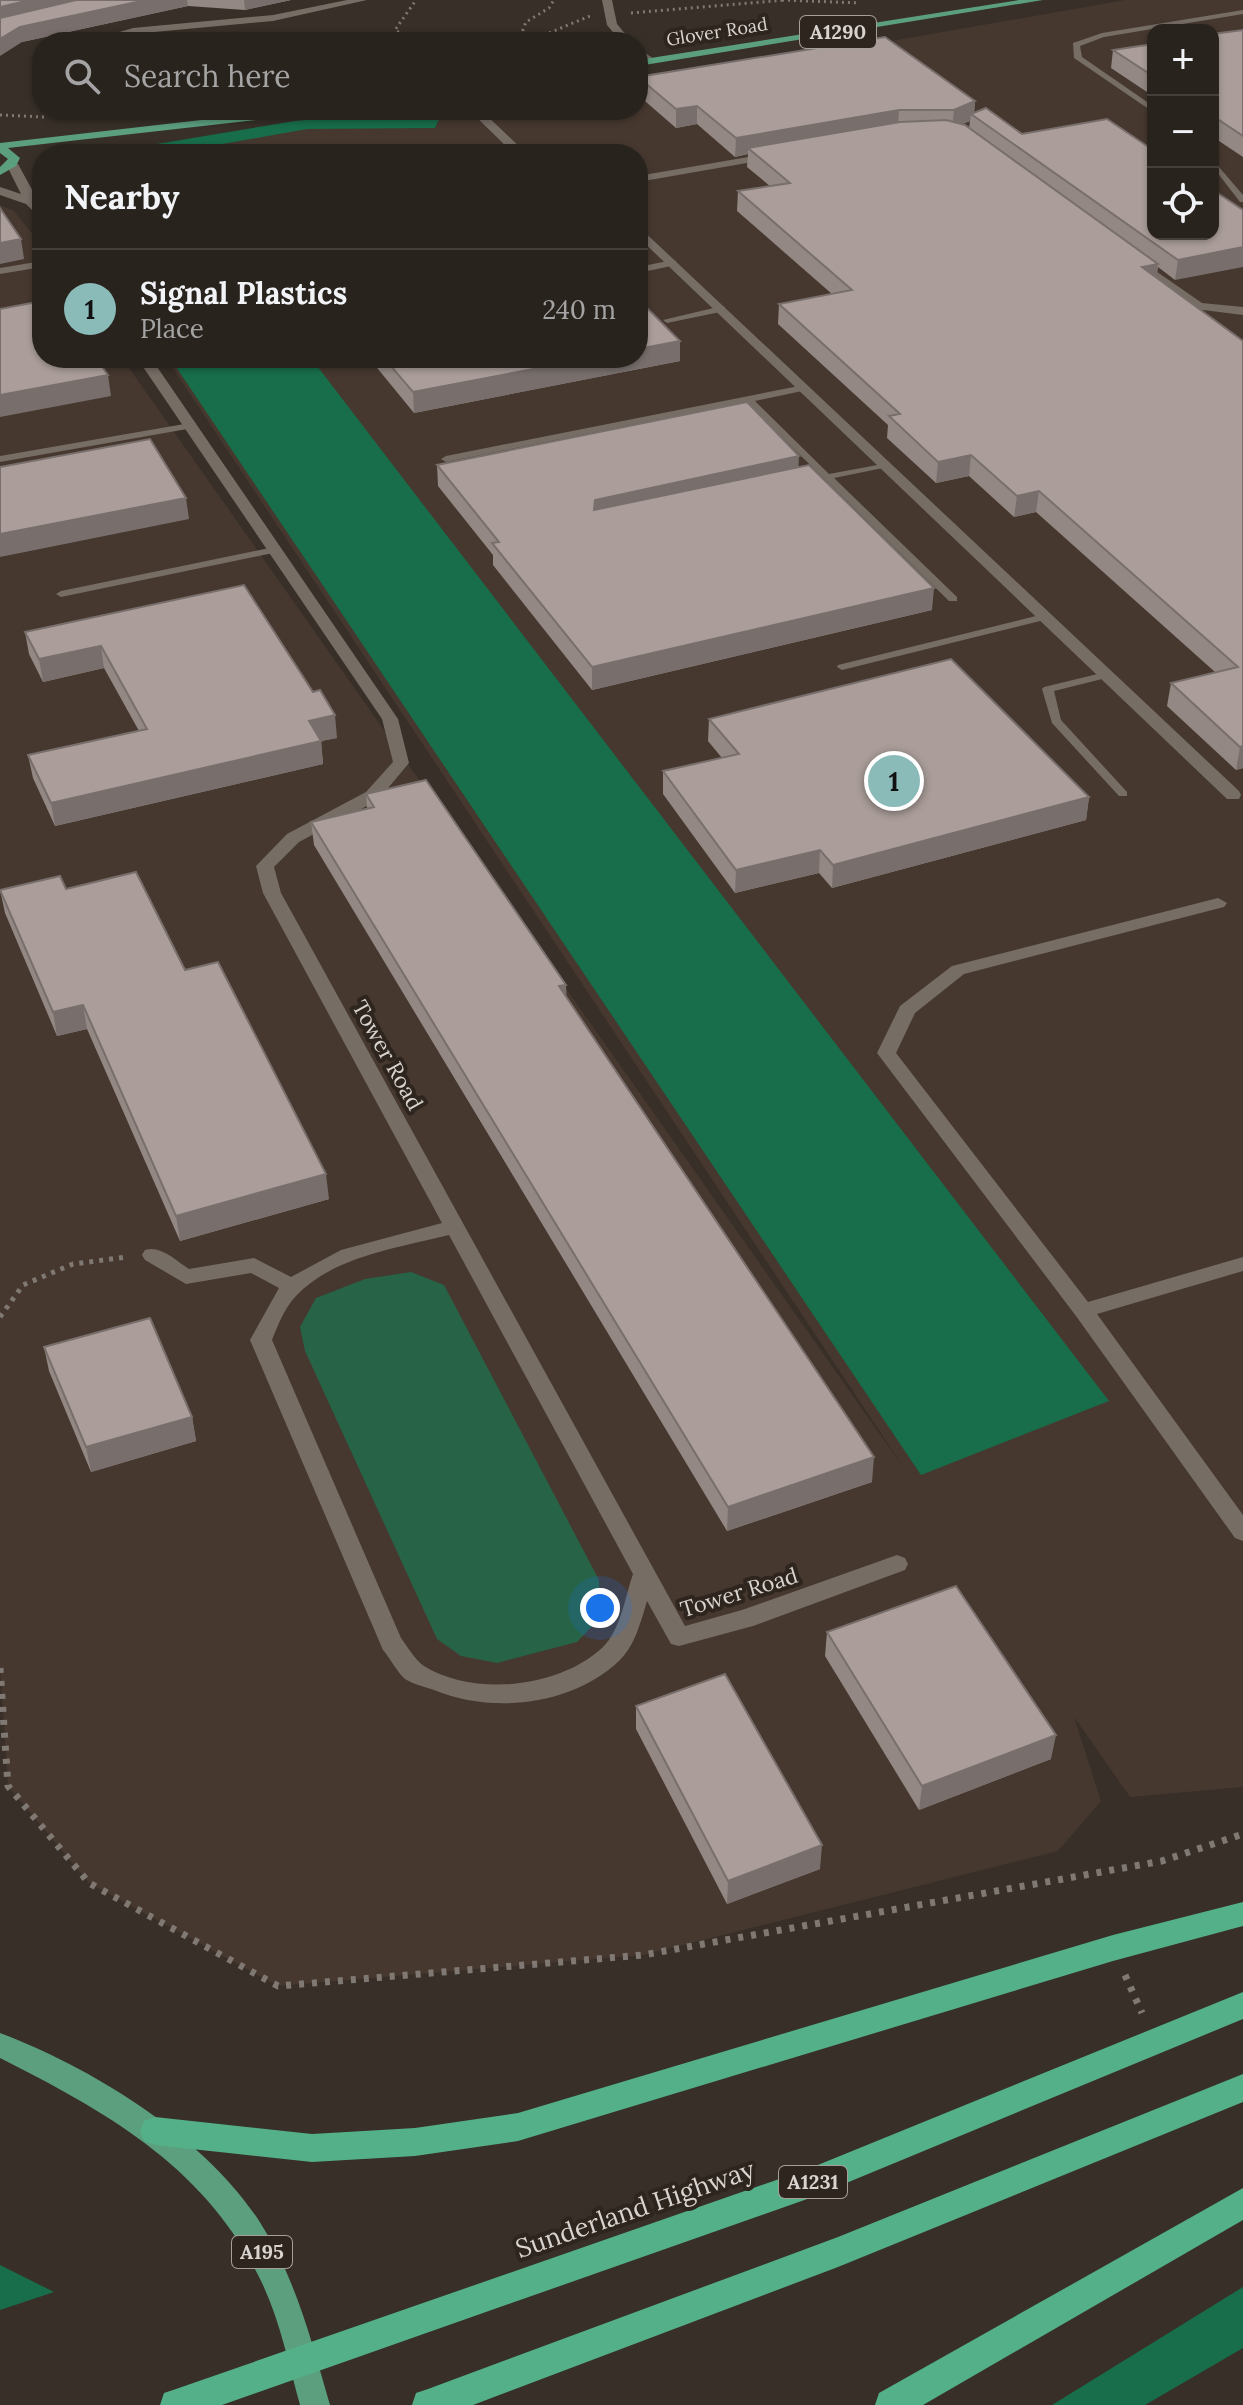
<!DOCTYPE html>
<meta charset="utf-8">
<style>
:root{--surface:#29231e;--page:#352f2b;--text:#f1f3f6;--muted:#a5a4a4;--line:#45403c;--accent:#8bbbb9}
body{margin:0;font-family:Lora,serif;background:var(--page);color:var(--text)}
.controls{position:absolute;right:24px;top:24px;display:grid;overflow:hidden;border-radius:16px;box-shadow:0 2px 6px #0004}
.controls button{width:72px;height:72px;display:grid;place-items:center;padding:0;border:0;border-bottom:2px solid var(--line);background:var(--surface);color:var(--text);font:40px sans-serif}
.you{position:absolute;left:600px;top:1608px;width:28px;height:28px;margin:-20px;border:6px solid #fff;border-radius:50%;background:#1a73e8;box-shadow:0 0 0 12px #1a73e833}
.badge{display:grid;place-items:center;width:52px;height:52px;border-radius:50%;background:var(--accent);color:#111;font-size:26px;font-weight:700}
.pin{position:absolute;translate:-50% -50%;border:4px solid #fff;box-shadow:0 2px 8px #0006}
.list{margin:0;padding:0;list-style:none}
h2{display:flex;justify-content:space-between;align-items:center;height:104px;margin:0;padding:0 32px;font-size:34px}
h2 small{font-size:26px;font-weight:400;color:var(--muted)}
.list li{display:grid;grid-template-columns:52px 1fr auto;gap:24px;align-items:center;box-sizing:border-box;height:120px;padding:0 32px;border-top:2px solid var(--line)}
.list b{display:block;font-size:30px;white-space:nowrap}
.list p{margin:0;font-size:26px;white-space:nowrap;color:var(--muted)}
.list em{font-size:26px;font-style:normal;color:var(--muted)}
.icon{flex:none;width:44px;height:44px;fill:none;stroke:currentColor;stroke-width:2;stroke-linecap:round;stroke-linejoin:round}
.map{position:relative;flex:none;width:1243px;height:2405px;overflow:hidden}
.search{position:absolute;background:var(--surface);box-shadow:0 2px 6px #0004;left:32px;top:32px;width:616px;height:88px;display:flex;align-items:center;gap:20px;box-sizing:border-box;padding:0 28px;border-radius:32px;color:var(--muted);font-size:30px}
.panel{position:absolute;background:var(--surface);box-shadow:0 2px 6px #0004;left:32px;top:144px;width:616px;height:224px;border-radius:32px}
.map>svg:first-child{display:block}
.built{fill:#46382f;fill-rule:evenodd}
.green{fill:#276347}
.forest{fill:#186e4a}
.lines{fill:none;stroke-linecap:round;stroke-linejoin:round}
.path-far2{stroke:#807973;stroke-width:3;stroke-dasharray:2 4;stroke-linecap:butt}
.path-far1{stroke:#807973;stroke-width:5;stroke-dasharray:4 6;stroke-linecap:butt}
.path{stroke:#807973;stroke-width:7;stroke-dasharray:5 8;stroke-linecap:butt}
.service{fill:#766d65;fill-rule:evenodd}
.minor{fill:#766d65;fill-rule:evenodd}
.primary{fill:#5c9f7f;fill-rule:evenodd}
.trunk{fill:#54b088;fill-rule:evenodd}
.wall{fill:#938884;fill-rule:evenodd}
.shaded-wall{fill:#786f6c}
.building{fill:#ab9e9a;stroke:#786f6c;stroke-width:2}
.labels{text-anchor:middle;stroke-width:8;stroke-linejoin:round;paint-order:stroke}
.far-street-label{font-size:18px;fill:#d9d3cf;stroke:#2d251e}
.shield{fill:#2d251e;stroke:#a59f9a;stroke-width:2}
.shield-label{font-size:20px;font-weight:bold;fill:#d9d3cf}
.street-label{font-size:22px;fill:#d9d3cf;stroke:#2d251e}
.near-street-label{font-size:26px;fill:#d9d3cf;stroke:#2d251e}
</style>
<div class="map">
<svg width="1243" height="2405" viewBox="0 0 1243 2405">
<rect width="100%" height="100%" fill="#372f28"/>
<!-- built -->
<path class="built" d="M 1125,0 L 1243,0 L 1243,1787 L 1130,1797 L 1074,1717 L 1101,1801 L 1058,1851 L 643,1955 L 278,1986 L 89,1883 L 8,1786 L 0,1668 L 0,205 L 14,211 L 42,246 L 42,358 L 122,358 L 908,1474 L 166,358 L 638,358 L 638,154 L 142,154 L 425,110 L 638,110 L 638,79 L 852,48 ZM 1153,30 L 1213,30 L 1213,234 L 1153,234 Z"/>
<!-- green -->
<polygon class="green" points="411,1272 444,1285 599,1580 600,1618 577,1642 497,1663 461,1656 437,1639 305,1351 300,1327 316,1298 365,1279"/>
<!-- forest -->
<g class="forest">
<polygon points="417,110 427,110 439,119 435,128 307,129 166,154 97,154 295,121"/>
<polygon points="170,358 311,358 1109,1401 921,1475"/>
<polygon points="0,2265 54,2292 0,2310"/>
<polygon points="1243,2287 1243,2348 1145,2405 1052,2405"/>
</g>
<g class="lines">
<!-- path-far2 -->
<g class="path-far2">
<polyline points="782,0 860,3"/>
<polyline points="631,13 786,0"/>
<polyline points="414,42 395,30 416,0"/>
<polyline points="518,42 526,22 549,8 554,0"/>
<polyline points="527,42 590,16"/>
<polyline points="0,115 44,117"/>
</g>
<!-- path-far1 -->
<polyline class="path-far1" points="0,1317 23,1285 73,1264 127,1257"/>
<!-- path -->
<g class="path">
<polyline points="0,1668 8,1786 89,1883 278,1986 643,1955 1162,1861 1243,1834"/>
<polyline points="1125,1975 1142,2013"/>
</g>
<!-- service -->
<g class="service">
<polygon points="1243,10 1243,14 1104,37 1080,46 1082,57 1153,106 1153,112 1074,58 1073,43 1102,33"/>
<polygon points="511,142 514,142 514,146 470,154 453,154"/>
<polygon points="1213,160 1243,195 1243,202 1240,202 1213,167"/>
<polygon points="673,260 676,261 676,265 638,273 638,267"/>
<polygon points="42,261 42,267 0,274 0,268"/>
<polygon points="722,306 725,307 725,311 667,323 663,320"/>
<polygon points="804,385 809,388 807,390 755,401 829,474 888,463 888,467 834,478 957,597 957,601 949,601 746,402 446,462 441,459 446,456"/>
<polygon points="190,423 195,426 193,428 0,462 0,456"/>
<polygon points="274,547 279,550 278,552 61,597 56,594 61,591"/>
<polygon points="1044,614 1048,615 1048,619 842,670 837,667 838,665"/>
<polygon points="1106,672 1111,675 1110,677 1054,691 1061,720 1127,792 1127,796 1119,796 1052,723 1042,689 1044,687"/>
</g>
<!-- minor -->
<g class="minor">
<polygon points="347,0 367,0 273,21 133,34 103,42 86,42 133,28 273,15"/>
<polygon points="602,0 612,0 617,24 632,42 621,42 607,25"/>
<polygon points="638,48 654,59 654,63 646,63 638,56"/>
<polygon points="469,110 481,110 527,154 514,154"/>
<polygon points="772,153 778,156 776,158 638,182 638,176"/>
<polygon points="8,162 18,164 42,208 42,220 26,204 0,195 0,187 21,194 6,164"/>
<polygon points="638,226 1239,791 1241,795 1239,799 1227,799 638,237"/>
<polygon points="1137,258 1202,303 1243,307 1243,315 1195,309 1133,265 1131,262"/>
<path d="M 137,358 L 151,358 L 398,719 L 409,763 L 378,800 L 299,842 L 274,867 L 281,893 L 685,1626 L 742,1610 L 897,1555 L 905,1558 L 908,1564 L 905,1570 L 753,1626 L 679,1646 L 671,1644 L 647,1601 C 641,1621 635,1646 619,1661 C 571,1706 492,1714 434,1690 C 425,1687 413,1684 405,1679 C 397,1672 390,1658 383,1650 L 250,1340 L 279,1288 L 251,1273 L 186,1284 L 145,1260 L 142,1255 L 145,1250 C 161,1245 176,1261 189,1269 L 254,1258 L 291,1277 L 341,1250 L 442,1223 L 263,893 L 256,866 L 287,834 L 366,792 L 393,762 L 382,719 ZM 449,1235 L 633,1574 C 625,1597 621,1629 603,1647 C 560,1688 474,1697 424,1666 C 415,1660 407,1646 401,1638 L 272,1340 C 278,1325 284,1309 295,1297 C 333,1256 398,1248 449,1235 Z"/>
<polygon points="1218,898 1227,903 1224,907 964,974 915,1013 896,1053 1088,1302 1243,1257 1243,1271 1097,1314 1243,1515 1243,1541 1235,1538 1076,1316 877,1053 900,1006 952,966"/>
</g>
<!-- primary -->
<g class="primary">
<polygon points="1019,0 1043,0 638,66 638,60"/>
<polygon points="289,110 324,110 318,113 8,148 20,158 16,166 0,175 0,167 8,159 0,153 0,143"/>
<path d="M 0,2033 C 93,2068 208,2139 261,2224 C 296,2279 312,2343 330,2405 L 300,2405 C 289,2365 280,2321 262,2283 C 207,2168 109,2113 0,2058 Z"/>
</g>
<!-- trunk -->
<g class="trunk">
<polygon points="1243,1902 1243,1926 1113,1961 518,2141 415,2156 312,2162 155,2145 144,2141 140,2131 144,2121 155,2117 312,2134 415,2128 518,2113 1113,1935"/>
<polygon points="1243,1992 1243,2019 810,2198 222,2405 160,2405 164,2393 176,2389 808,2169"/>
<polygon points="1243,2074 1243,2102 838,2267 473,2405 412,2405 416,2393 428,2389 838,2237"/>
<polygon points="1243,2188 1243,2220 923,2405 875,2405 879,2393"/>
</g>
</g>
<!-- wall -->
<g class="wall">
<polygon points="0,0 291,0 245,10 188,6 22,42"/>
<polygon points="1243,30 1243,157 1213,137 1213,34"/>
<polygon points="1153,44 1153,96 1111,68 1113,50"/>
<path d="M 638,77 L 975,101 L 974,113 L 1022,134 L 1213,234 L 1175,280 L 1158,267 L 1156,278 L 1243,341 L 1243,768 L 1236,770 L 1167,706 L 1171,683 L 1215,672 L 1036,512 L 1014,517 L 969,476 L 936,483 L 887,438 L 888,425 L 778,324 L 779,304 L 832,294 L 737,211 L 738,191 L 770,186 L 747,167 L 748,154 L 735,157 L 697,124 L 676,128 L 638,95 ZM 970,121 L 969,128 L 962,124 Z"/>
<polygon points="369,358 638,358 680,361 414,413"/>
<polygon points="437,465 799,467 932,610 592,690 493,565 493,555 438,486"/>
<polygon points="244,585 337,738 321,741 323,764 55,826 33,778 28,755 139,731 104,668 43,682 29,654 25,632"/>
<polygon points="709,719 1089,797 1086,820 832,888 819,873 735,893 663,794 663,771 722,758 708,741"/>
<polygon points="366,794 566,997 872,1482 727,1531 314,845 311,822 367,808"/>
<polygon points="66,889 185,970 329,1199 180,1241 87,1029 57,1036 5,913 0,890"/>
<polygon points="44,1347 192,1417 196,1441 91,1472 49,1371"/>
<polygon points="827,1632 1051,1759 919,1810 825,1656"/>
<polygon points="636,1706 820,1869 727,1904 636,1729"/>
</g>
<!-- shaded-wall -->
<g class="shaded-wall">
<polygon points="30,0 96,0 0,22 0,7"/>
<polygon points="146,0 187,0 188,6 22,42 0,56 0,39 20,27"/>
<polygon points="244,0 291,0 245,10"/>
<polygon points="975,101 974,117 971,114 970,121 952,129 954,110"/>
<polygon points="697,106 697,124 676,128 676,109"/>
<polygon points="899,110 898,129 748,148 748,154 735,157 736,138"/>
<polygon points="21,239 24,259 0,264 0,243"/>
<polygon points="1243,247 1243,267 1175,280 1178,260"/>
<polygon points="1158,264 1156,284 1142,267"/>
<polygon points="680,341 680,361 414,413 413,392 591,358 638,358 638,349"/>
<polygon points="108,375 111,396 0,417 0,395"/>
<polygon points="971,455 969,476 936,483 938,462"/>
<polygon points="799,456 798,478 594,510 595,500"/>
<polygon points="1039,491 1036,512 1014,517 1017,496"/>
<polygon points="186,498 189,519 0,557 0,534"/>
<polygon points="934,588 932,610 592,690 592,667"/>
<polygon points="101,646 104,668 43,682 39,659"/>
<polygon points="335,715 337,738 321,741 323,764 55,826 51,803 309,721"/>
<polygon points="1243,746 1243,768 1236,770 1240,747"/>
<polygon points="1089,797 1086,820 832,888 833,865"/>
<polygon points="820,850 819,873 735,893 736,870"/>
<polygon points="566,985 567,1008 559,986"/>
<polygon points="83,1005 87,1029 57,1036 53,1012"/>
<polygon points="326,1174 329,1199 180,1241 176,1216"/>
<polygon points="192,1417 196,1441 91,1472 86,1447"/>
<polygon points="874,1457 872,1482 727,1531 728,1507"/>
<polygon points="1056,1735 1051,1759 919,1810 922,1786"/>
<polygon points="822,1845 820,1869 727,1904 728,1881"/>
</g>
<!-- building -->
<g class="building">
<polygon points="0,0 30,0 0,7"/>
<polygon points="76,0 146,0 20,27 0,39 0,18"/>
<polygon points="1243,30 1243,136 1213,116 1213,34"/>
<polygon points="885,37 975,101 954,110 899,110 736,138 697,106 676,109 638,77"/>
<polygon points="1153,44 1153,76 1113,50"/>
<polygon points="986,108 1022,134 1107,119 1153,150 1153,234 1213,234 1213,190 1243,210 1243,247 1178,260 971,114"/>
<polygon points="946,120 965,125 1158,264 1142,267 1243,341 1243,746 1240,747 1171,683 1238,667 1039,491 1017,496 971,455 938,462 889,416 900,414 779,304 852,290 738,191 790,183 748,148 900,122"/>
<polygon points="0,208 21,239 0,243"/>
<polygon points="638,299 680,341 638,349"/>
<polygon points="42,301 42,358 96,358 108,375 0,395 0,309"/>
<polygon points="384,358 591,358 413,392"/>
<polygon points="747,402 799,456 595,500 594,510 809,465 934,588 592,667 492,543 499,542 437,465"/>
<polygon points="150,439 186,498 0,534 0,467"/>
<polygon points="244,585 313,692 320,690 335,715 309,721 321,741 51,803 28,755 147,729 101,646 39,659 25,632"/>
<polygon points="951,659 1089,797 833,865 820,850 736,870 663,771 739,754 709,719"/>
<polygon points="426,780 566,985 559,986 874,1457 728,1507 311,822 374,807 366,794"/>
<polygon points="136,872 185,970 218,962 326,1174 176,1216 83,1005 53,1012 0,890 60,876 66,889"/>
<polygon points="150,1318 192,1417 86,1447 44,1347"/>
<polygon points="956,1586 1056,1735 922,1786 827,1632"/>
<polygon points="725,1674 822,1845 728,1881 636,1706"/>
</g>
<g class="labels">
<!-- far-street labels -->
<g class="far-street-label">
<text transform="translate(717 32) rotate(-9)" y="6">Glover Road</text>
</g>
<!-- shield labels -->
<g class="shield">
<rect x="800" y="16" width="76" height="32" rx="6"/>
<rect x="779" y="2166" width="68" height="32" rx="6"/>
<rect x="232" y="2236" width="60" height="32" rx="6"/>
</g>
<g class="shield-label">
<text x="838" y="39">A1290</text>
<text x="813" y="2189">A1231</text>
<text x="262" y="2259">A195</text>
</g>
<!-- street labels -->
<g class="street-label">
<text transform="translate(388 1055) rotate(61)" y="8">Tower Road</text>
<text transform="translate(739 1592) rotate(-17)" y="8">Tower Road</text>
</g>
<!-- near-street labels -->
<g class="near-street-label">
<text transform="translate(635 2209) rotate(-19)" y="9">Sunderland Highway</text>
</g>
</g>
</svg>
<div class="controls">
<button>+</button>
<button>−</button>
<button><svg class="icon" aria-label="locate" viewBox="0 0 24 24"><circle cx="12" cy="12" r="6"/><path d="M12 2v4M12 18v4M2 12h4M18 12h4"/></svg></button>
</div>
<div class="you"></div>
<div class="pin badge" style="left:894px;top:781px">1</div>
<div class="search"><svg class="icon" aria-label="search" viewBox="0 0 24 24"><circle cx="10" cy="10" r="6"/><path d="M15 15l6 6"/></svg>Search here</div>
<section class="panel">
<h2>Nearby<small></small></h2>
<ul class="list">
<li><span class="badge">1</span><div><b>Signal Plastics</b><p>Place</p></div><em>240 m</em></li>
</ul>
</section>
</div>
